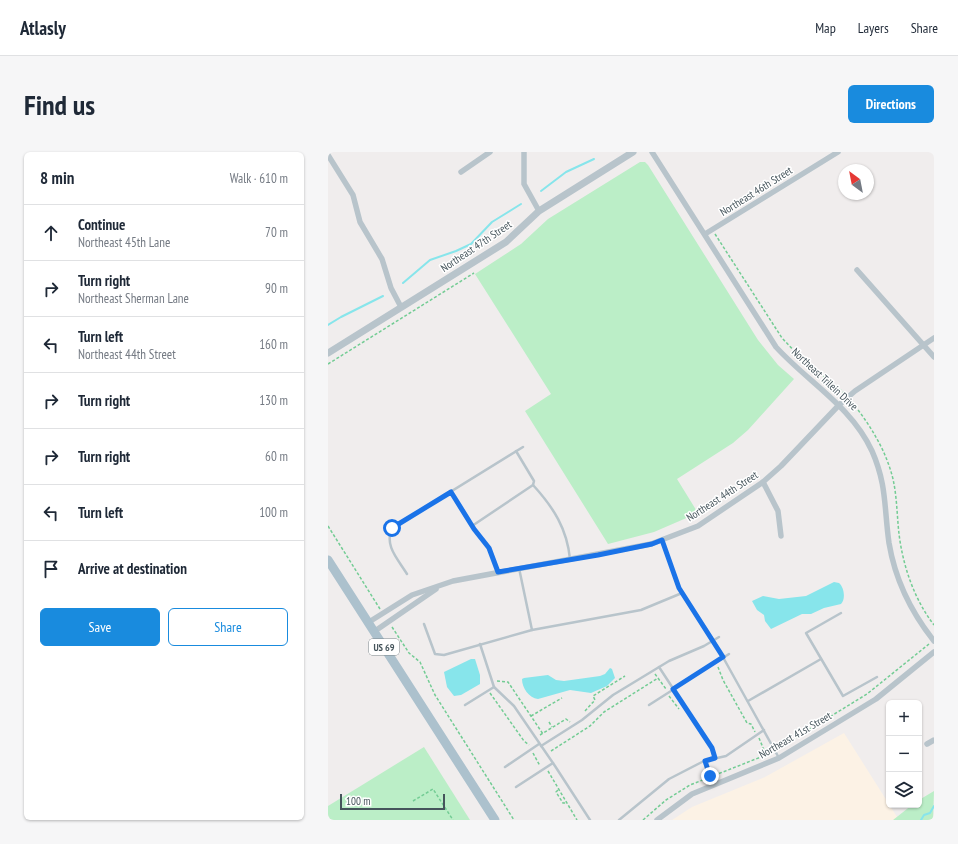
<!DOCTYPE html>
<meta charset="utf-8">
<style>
:root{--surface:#fff;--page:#f6f6f7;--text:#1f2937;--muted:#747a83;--line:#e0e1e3;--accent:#198bde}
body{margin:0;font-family:"PT Sans Narrow",sans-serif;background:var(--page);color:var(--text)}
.controls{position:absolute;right:12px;bottom:12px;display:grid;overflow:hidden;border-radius:6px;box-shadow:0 1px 3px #0004}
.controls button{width:36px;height:36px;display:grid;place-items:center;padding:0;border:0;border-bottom:1px solid var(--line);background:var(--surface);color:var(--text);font:20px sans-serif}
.compass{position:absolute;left:510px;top:12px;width:36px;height:36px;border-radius:50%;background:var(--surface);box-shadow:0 1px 3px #0004;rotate:328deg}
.scale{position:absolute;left:12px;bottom:10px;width:105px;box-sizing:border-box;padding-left:4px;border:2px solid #45545b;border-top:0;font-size:11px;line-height:14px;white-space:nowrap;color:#45545b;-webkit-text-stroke:3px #fff;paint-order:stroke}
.stop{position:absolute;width:12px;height:12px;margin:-9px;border:3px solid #1a73e8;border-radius:50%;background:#fff}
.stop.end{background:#1a73e8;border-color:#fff;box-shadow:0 1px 4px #0008}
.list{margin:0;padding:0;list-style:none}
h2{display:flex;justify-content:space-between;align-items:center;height:52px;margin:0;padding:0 16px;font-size:17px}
h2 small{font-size:13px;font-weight:400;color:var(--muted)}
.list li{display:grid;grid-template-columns:26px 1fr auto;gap:12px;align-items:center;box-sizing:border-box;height:56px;padding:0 16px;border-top:1px solid var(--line)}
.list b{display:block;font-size:15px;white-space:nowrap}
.list p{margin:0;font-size:13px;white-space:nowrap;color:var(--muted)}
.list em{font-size:13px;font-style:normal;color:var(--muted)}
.actions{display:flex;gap:8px;padding:12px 16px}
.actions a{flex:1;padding:9px 0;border:1px solid var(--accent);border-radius:6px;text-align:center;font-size:14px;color:var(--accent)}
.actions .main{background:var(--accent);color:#fff}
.icon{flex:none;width:22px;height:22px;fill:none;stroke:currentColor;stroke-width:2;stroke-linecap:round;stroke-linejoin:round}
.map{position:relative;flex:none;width:606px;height:668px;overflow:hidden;border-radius:6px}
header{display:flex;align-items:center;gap:24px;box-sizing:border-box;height:56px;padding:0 20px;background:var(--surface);border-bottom:1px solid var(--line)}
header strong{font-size:19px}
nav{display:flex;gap:22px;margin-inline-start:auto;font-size:14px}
.intro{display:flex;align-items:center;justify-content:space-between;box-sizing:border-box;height:96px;padding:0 24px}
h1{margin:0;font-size:28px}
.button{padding:10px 18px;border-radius:6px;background:var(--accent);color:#fff;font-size:14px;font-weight:700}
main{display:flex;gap:24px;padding:0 24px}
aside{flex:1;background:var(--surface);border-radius:6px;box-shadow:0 1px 3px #0004}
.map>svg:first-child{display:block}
.commercial{fill:#fcf2e5}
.green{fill:#bbeec7}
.water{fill:#87e5eb}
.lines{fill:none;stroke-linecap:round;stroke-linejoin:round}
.stream{stroke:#87e5eb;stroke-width:2}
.path{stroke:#73cc94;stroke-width:1.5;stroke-dasharray:3 2;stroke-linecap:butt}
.service{stroke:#b8c4cb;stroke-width:2.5}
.minor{stroke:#b8c4cb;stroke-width:5.5}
.tertiary{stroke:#b8c4cb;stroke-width:7}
.primary{stroke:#acc1cd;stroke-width:9}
.route{stroke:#1a73e8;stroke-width:5}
.labels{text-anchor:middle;stroke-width:3;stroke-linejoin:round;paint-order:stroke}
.shield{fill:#fff;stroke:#7d878c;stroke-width:1}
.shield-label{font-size:10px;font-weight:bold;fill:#45545b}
.street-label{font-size:11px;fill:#45545b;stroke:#fff}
</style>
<header>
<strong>Atlasly</strong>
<nav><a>Map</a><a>Layers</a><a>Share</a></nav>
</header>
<div class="intro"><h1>Find us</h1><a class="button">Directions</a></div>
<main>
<aside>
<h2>8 min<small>Walk · 610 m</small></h2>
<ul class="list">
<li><svg class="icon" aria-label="ahead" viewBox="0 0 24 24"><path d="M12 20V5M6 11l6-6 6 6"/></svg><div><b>Continue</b><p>Northeast 45th Lane</p></div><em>70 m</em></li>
<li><svg class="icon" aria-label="right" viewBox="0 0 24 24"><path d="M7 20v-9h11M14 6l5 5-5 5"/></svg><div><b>Turn right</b><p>Northeast Sherman Lane</p></div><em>90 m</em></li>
<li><svg class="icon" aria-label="left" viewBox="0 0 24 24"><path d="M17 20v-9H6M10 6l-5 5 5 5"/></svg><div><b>Turn left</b><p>Northeast 44th Street</p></div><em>160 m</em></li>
<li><svg class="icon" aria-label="right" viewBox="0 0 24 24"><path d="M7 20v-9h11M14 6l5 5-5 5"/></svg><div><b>Turn right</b></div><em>130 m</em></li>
<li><svg class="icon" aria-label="right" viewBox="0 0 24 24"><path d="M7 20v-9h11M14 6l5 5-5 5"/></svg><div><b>Turn right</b></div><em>60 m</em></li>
<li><svg class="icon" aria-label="left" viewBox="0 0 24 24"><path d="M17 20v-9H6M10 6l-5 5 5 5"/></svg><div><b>Turn left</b></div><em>100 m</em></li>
<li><svg class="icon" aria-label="arrive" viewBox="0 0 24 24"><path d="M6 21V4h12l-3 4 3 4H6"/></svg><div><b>Arrive at destination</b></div></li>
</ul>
<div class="actions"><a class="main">Save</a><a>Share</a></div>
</aside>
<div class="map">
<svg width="606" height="668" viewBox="0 0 606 668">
<rect width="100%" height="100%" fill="#f0eded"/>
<!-- commercial -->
<polygon class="commercial" points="516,581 571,668 344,668 364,655 437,625"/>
<!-- green -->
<g class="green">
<polygon points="312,10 317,10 320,13 430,188 450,213 466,227 420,278 405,291 349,327 370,361 326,380 280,392 197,259 223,242 147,122 193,92 220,67"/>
<polygon points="96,595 142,668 0,668 0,654"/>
<polygon points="606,639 605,668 565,668 584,653 591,653 591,648"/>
</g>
<!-- water -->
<g class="water">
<path d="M 506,430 L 511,431 C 516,435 518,447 513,452 L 496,456 L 483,462 L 474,462 L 443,477 L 437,469 L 436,463 L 429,458 L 424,449 L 435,444 L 451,447 L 478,444 Z"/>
<polygon points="143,507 147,507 152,523 152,532 133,543 126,544 119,535 116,520"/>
<path d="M 282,516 L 284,517 L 287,526 L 279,534 L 263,541 L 242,538 L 210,547 C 201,546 194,536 194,527 L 196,526 L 220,523 L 228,528 L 236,529 L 272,524 L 277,522 Z"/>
</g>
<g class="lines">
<!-- stream -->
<g class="stream">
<polyline points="213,39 238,20 266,7"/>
<polyline points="75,131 102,108 128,99 143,92 164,70 193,52"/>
<polyline points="0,173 13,165 55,144"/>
<polyline points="593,668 596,663 602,661 606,654"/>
</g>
<!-- path -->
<g class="path">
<polyline points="387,82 454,186 472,205 516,241"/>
<polyline points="0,212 146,121"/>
<path d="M 524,250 C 542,273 558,298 565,327 C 569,345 569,364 571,382 C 575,414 586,447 606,473"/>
<polyline points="0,374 52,457"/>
<polyline points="64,475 81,501 92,510 107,543 186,668"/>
<polyline points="390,515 395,528 419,571 423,572 427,580"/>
<polyline points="327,522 338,537"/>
<polyline points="169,529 180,530 215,582"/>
<polyline points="162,541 196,589 201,593"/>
<polyline points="341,544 351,557"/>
<polyline points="257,559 267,548 265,544 297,524"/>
<polyline points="203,564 234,546"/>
<polyline points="221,570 224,575"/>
<polyline points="212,583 238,567 242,570"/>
<polyline points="431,586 438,603"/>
<polyline points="451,596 539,542 601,492"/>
<polyline points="223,599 262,574 276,560 330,526"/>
<polyline points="205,601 212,614"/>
<polyline points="378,612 382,624"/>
<polyline points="220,619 249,668"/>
<polyline points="230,638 228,640 235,651 239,651"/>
<polyline points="85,649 105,637 125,668"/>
<polyline points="315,668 338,648 362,633 443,601"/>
</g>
<!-- service -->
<g class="service">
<path d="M 188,299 L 206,329 L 205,333 C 226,356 239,377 242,407"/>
<polyline points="123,340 146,377 161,396 170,420"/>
<polyline points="144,374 205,333"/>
<polyline points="334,389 351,436 386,489 451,606"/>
<polyline points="191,416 204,478"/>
<path d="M 79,422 C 70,407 56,394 64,376 L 195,295"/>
<polyline points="513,461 478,481 515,544 549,525"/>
<polyline points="96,472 107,502 116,503 204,478 313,458 354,441"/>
<polyline points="152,492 166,535 186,554 227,614 262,668"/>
<polyline points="331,515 384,596 387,606"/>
<polyline points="420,549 493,507"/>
<polyline points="137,553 166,535"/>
<polyline points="321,553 401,502"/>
<polyline points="213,594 254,568 285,543 341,509 376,494 391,485"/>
<polyline points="177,615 211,592"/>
<polyline points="188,635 225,611"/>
<polyline points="291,668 341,627 376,609 398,604 436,578"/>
</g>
<!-- minor -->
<g class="minor">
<polyline points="196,0 196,32 211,59"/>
<path d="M 324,0 L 448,195 C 481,231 523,254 544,299 C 559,333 556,356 561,391 C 567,427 583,460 606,489"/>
<polyline points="0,3 25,43 32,70 54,107 63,136 73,155"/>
<polyline points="133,20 162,0"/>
<polyline points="377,82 510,0"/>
<polyline points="529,118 606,205"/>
<polyline points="435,330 450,359 453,384"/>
<polyline points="41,470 84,443 125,429 323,392 370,374 435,330 453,314 511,253 527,239 606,186"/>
<polyline points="47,479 108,437"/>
<polyline points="599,592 606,588"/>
<polyline points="329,668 364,642 451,606 548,547 606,500"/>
</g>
<!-- tertiary -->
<polyline class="tertiary" points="0,201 178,90 211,59 305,0"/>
<!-- primary -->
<polyline class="primary" points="0,408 167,668"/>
</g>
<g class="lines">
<!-- route -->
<polyline class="route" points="64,376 123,340 146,377 161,396 170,420 270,403 324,392 334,388 351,436 395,505 345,537 384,596 387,606 377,609 382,624"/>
</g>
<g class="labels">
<!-- shield labels -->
<rect class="shield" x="41" y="487" width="30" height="16" rx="3"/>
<g class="shield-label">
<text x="56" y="499">US 69</text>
</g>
<!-- street labels -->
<g class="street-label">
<text transform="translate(428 39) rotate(-32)" y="4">Northeast 46th Street</text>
<text transform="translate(148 94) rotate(-34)" y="4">Northeast 47th Street</text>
<text transform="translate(497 227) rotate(43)" y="4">Northeast Trilein Drive</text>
<text transform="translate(394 344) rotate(-33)" y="4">Northeast 44th Street</text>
<text transform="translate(467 583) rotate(-30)" y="4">Northeast 41st Street</text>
</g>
</g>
</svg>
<div class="controls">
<button>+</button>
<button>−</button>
<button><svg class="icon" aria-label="layers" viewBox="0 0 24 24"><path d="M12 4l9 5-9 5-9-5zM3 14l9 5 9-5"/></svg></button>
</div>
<svg class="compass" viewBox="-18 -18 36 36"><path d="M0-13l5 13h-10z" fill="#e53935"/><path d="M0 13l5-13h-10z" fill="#747a83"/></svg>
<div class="scale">100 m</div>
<div class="stop" style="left:64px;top:376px"></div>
<div class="stop end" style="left:382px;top:624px"></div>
</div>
</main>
